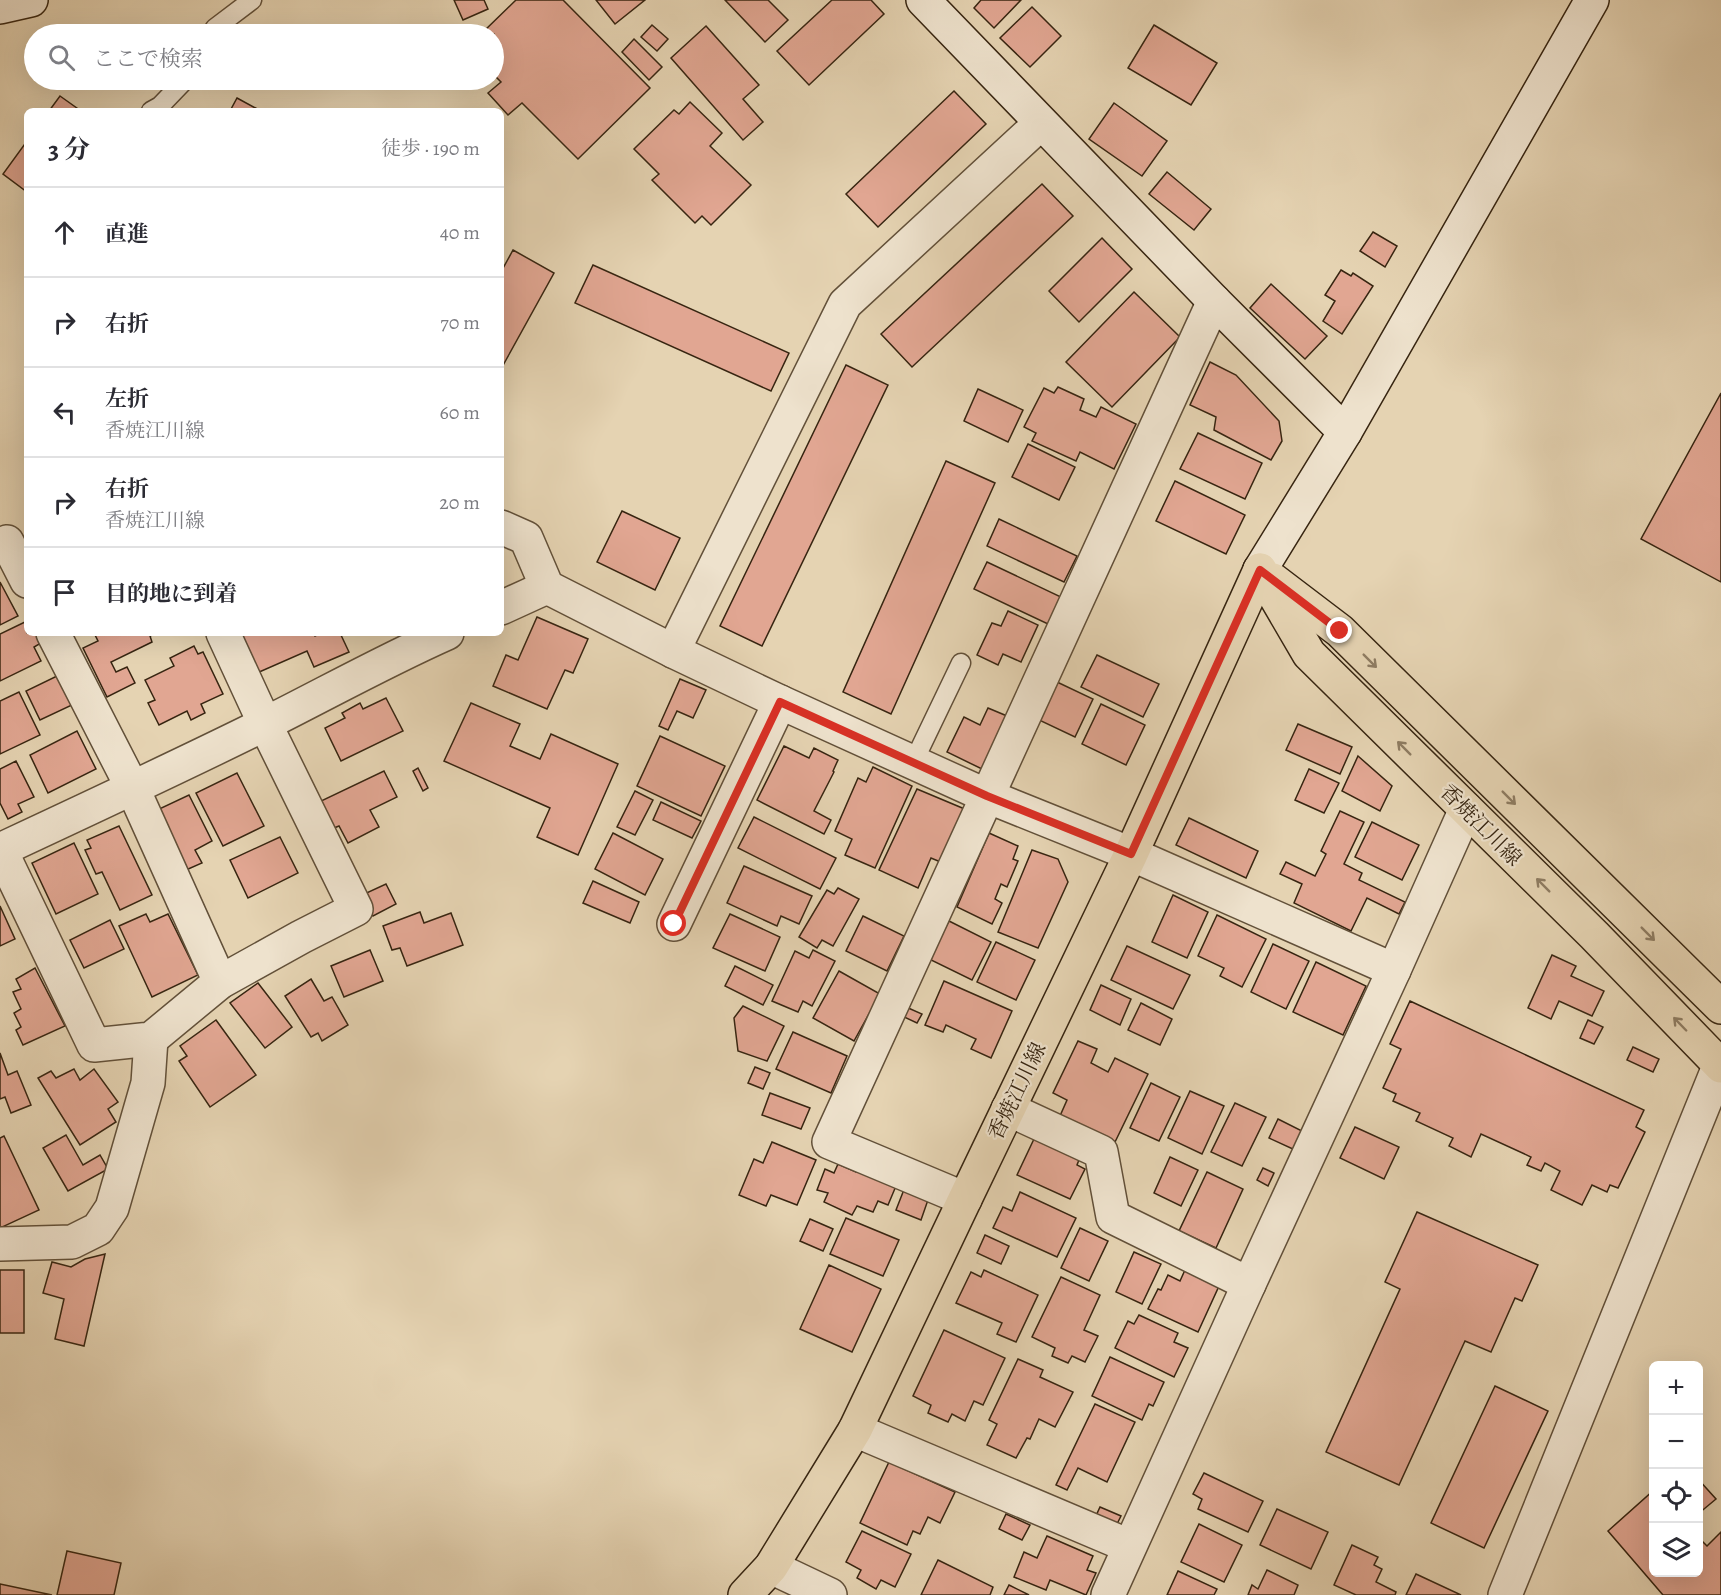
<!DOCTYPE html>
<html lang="ja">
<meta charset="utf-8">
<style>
:root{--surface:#fff;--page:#f2f2f3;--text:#2b2b33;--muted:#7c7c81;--line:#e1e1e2}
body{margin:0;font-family:Alegreya,"Noto Serif JP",serif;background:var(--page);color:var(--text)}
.controls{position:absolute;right:18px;bottom:18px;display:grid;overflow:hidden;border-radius:9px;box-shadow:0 6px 24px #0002}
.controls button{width:54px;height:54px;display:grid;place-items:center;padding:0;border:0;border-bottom:2px solid var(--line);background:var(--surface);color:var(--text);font:30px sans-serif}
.stop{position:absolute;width:18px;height:18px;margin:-14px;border:4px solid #d93025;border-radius:50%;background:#fff}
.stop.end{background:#d93025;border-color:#fff;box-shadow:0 2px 6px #0008}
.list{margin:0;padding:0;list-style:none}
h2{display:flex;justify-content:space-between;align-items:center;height:78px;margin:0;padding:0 24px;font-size:26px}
h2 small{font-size:20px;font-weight:400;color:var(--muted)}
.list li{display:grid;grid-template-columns:39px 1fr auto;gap:18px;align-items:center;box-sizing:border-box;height:90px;padding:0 24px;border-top:2px solid var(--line)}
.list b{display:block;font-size:22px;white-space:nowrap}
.list p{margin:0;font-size:20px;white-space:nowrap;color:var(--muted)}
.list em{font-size:20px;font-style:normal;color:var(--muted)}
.icon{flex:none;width:33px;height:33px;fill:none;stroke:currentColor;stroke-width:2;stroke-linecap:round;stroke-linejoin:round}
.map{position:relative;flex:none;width:1721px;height:1595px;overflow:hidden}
.search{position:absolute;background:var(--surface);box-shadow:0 6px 24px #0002;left:24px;top:24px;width:480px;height:66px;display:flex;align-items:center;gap:15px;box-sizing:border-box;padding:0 21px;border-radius:33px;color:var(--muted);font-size:22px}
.panel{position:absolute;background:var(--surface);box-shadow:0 6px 24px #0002;left:24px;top:108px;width:480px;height:528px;border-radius:9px}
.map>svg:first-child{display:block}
.building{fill:#e1a692;stroke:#372511;stroke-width:1.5}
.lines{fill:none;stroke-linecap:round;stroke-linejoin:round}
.lane-casing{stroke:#625039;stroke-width:21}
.street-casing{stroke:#625039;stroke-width:36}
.secondary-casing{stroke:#372511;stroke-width:36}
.primary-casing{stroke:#372511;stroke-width:36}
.lane{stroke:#eee2cd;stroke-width:18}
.street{stroke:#eee2cd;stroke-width:33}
.secondary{stroke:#eee2cd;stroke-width:33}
.primary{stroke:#e5d3b2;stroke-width:33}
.oneway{stroke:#8e7c62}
.route{stroke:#d93025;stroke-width:8}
.labels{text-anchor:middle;stroke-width:4.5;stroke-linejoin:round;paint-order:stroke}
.street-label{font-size:21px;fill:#372511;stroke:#eee2cd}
</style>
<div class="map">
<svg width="1721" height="1595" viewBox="0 0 1721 1595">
<rect width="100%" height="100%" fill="#e5d3b2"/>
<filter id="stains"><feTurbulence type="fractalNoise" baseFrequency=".00333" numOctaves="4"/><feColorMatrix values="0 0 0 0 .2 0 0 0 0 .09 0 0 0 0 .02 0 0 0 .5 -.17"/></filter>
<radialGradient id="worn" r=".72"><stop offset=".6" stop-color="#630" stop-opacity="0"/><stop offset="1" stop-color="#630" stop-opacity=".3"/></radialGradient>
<!-- building -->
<g class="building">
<polygon points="454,0 484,0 488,9 463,20"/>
<polygon points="516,0 563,0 650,88 578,159 522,103 508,115 488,93 501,82 494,75 494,34 481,34"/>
<polygon points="596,0 645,0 615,24"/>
<polygon points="725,0 768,0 788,20 765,42"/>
<polygon points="832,0 871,0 884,14 809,85 777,51"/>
<polygon points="981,0 1021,0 994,28 974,8"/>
<polygon points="1032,7 1061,36 1030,67 1000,38"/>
<polygon points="652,25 668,39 657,51 641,37"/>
<polygon points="1154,25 1217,63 1191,105 1128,68"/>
<polygon points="706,26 759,85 743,99 763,122 743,140 671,58"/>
<polygon points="634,39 662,67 649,80 622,52"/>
<polygon points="954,91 986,124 878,227 846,194"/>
<polygon points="60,96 81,111 49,111"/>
<polygon points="237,98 261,111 230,111"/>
<polygon points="690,102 722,133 710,146 751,185 711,225 702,216 695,223 652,180 659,174 634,149 674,110 679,114"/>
<polygon points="1114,103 1167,141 1142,176 1089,139"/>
<polygon points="27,141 27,192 3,174"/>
<polygon points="1167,172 1211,209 1194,230 1149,194"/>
<polygon points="1042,184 1073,216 912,367 881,334"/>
<polygon points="1373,232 1397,246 1385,267 1360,251"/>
<polygon points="1102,238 1132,269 1079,322 1049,291"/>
<polygon points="513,250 554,273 501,369 501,272"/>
<polygon points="593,265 789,353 771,391 575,303"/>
<polygon points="1341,270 1351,276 1353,273 1373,286 1342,334 1323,321 1335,301 1325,295"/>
<polygon points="1271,284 1327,336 1305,359 1250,308"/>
<polygon points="1134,292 1180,337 1112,407 1066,362"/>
<polygon points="1210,362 1236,375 1279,421 1282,441 1271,460 1214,430 1216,417 1190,405"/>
<polygon points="846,365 888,385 762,646 720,626"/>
<polygon points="1058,387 1084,399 1080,410 1096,417 1101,407 1136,424 1114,469 1080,452 1076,461 1032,441 1036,433 1024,427 1044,388 1054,393"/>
<polygon points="978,389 1023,410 1008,442 964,421"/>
<polygon points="1721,393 1721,582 1641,539"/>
<polygon points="1198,433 1262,463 1245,499 1180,469"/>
<polygon points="1028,444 1075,467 1059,500 1012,477"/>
<polygon points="946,461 995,483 891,714 843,692"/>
<polygon points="1175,481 1245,515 1226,554 1156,521"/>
<polygon points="622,511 680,538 655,590 597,562"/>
<polygon points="999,519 1077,556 1064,582 987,546"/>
<polygon points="987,562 1061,597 1048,624 974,589"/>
<polygon points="0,582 18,616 0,625"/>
<polygon points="1008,611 1038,625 1021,662 1003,654 998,665 977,655 992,623 1001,626"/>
<polygon points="537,617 588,639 573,673 565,670 547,709 493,686 506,655 518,660"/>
<polygon points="27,621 27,633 36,633 41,643 34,647 41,661 0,681 0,634"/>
<polygon points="94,633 157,633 150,636 152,642 111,662 116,672 127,667 135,683 107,697 83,648 98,641"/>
<polygon points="239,633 313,633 315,636 321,633 340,633 349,652 314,667 307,651 257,673"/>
<polygon points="194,646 198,654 203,652 223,694 201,704 205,713 191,720 187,711 159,725 148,703 155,700 145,680 174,666 170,658"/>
<polygon points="1097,655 1159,684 1143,717 1081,687"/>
<polygon points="57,676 72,705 40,720 26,691"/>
<polygon points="680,679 706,690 693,718 677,711 668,730 659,726"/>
<polygon points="1057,682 1093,699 1075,737 1039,720"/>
<polygon points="19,692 40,735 0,754 0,701"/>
<polygon points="386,698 403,731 341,761 325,728 345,718 342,713 360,703 363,709"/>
<polygon points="471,703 520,724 510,746 540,759 551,734 618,764 578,855 537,837 550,808 444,761"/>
<polygon points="1101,704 1145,725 1126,765 1082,744"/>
<polygon points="988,708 1007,716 982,769 947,752 964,717 980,725"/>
<polygon points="1298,724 1352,747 1340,774 1286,750"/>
<polygon points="77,731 96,769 48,793 30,755"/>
<polygon points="660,736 725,766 701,816 637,786"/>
<polygon points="784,746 809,758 814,748 838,760 833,771 834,772 814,811 831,820 824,834 757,800"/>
<polygon points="1358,756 1392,786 1380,811 1342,791"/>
<polygon points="16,761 34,797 18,804 22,812 8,819 0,803 0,769"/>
<polygon points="873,767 912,786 875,868 845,855 852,839 835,831 858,778 866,782"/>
<polygon points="418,768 428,788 423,791 413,771"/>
<polygon points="1309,769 1339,783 1324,813 1295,800"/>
<polygon points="384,771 397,797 370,810 379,827 348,843 339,826 334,828 321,801"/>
<polygon points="237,773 264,826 223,846 196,793"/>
<polygon points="917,789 967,810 943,863 931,858 918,888 879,870"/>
<polygon points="635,791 653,800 635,835 617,827"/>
<polygon points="189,795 212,841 195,850 202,863 186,870 157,810"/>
<polygon points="661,802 701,821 692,838 653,820"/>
<polygon points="1340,811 1364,822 1344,864 1362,873 1359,880 1405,902 1399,914 1367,898 1351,931 1294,903 1302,884 1280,874 1286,862 1315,876 1326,854 1321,851"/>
<polygon points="754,817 836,858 820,889 738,848"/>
<polygon points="1189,818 1258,851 1246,878 1176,845"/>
<polygon points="1372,822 1419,845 1402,880 1355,857"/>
<polygon points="119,826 152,895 120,910 102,872 96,874 85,850 91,848 87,840"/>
<polygon points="613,833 663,859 645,895 595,869"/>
<polygon points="989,833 1018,846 1013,859 1018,861 1007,887 1001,884 995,899 1002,903 992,924 957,907"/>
<polygon points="280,837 298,873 248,898 230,860"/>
<polygon points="74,843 98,894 56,914 32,863"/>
<polygon points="1032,850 1058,859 1068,882 1038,948 998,932"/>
<polygon points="744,866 812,896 799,924 781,916 777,926 727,903"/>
<polygon points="593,881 639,902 630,923 583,903"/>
<polygon points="386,884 396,904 373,916 362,895"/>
<polygon points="838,888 859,899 833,946 822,940 817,948 799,937 827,890 834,894"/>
<polygon points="1173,895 1208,912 1187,958 1152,942"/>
<polygon points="0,906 15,939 0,946"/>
<polygon points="420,912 424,923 451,913 463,945 407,966 400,948 392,950 383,926"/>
<polygon points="146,914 150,922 168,914 198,975 152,997 119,926"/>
<polygon points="730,914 780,937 765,971 713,948"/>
<polygon points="1217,915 1266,939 1242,987 1220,976 1224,968 1198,956"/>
<polygon points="863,916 904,936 887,971 846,951"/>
<polygon points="110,920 124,949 84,968 70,940"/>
<polygon points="949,921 991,942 972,980 929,959"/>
<polygon points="996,942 1035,960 1016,1000 977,982"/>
<polygon points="1273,944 1309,961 1286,1009 1251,992"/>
<polygon points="1127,946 1190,975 1173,1009 1111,980"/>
<polygon points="370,950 383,981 344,997 331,966"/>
<polygon points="813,950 835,961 812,1006 803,1001 798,1012 772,1001 795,951 809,958"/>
<polygon points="1552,955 1576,966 1571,976 1604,991 1592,1016 1559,1001 1551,1019 1528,1008"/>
<polygon points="1316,962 1366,986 1343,1035 1293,1012"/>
<polygon points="735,966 773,985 763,1005 725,986"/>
<polygon points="35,968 65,1026 23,1045 16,1030 21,1027 14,1013 21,1009 13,992 21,989 16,979"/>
<polygon points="839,971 880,994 854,1041 813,1018"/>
<polygon points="311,979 324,1001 332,997 348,1025 322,1041 318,1033 311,1037 285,996"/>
<polygon points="944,981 1012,1011 991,1058 971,1049 976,1039 946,1025 943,1032 925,1025"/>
<polygon points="258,983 292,1027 265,1048 230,1003"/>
<polygon points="1101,985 1131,999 1120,1025 1090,1010"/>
<polygon points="1410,1001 1644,1110 1636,1127 1645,1132 1618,1188 1610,1185 1607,1192 1592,1185 1582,1205 1551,1190 1560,1171 1545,1163 1541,1171 1527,1165 1531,1157 1481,1134 1471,1157 1449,1146 1453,1138 1416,1121 1420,1113 1393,1101 1396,1094 1383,1088 1401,1049 1390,1044"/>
<polygon points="1141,1003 1172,1019 1160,1045 1128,1030"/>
<polygon points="743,1006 784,1026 767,1061 738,1051 734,1018"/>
<polygon points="906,1007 922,1014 917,1023 902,1016"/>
<polygon points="216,1020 256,1075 210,1107 179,1061 187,1056 180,1046"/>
<polygon points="1588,1020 1603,1027 1594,1044 1580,1038"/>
<polygon points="793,1032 847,1056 831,1093 776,1069"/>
<polygon points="1078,1041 1097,1049 1091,1063 1108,1072 1115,1058 1148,1074 1115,1142 1060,1116 1067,1100 1053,1093"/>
<polygon points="1633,1047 1659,1059 1653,1072 1627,1060"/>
<polygon points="0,1053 8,1075 17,1071 31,1105 11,1113 5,1097 0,1099"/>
<polygon points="755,1067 770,1073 763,1089 748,1083"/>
<polygon points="74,1069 80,1080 94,1069 118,1102 108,1109 116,1122 80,1145 38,1078 51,1071 56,1078"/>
<polygon points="1151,1083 1180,1097 1159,1141 1130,1128"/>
<polygon points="1190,1091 1224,1106 1202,1154 1168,1138"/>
<polygon points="770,1093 810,1108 801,1129 762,1115"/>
<polygon points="1235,1103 1266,1117 1242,1166 1211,1152"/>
<polygon points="1278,1119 1304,1132 1295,1150 1269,1138"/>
<polygon points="1355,1127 1399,1147 1384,1179 1340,1158"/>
<polygon points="66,1135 83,1165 100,1155 108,1169 68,1191 43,1148"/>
<polygon points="4,1136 39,1210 0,1228 0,1138"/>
<polygon points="1034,1139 1079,1160 1077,1165 1085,1169 1070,1199 1017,1175"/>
<polygon points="772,1142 816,1160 797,1205 771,1195 766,1206 739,1195 754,1159 763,1163"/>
<polygon points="1170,1157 1198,1170 1181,1206 1154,1193"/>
<polygon points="838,1164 856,1172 857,1168 896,1186 888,1205 878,1201 873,1212 857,1206 852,1215 824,1202 828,1193 817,1190 825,1169 834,1173"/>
<polygon points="1263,1168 1274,1173 1268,1186 1257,1180"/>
<polygon points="1207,1172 1243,1189 1216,1248 1179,1231"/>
<polygon points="905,1187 929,1197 921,1220 896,1210"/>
<polygon points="1020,1192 1076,1218 1057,1257 993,1228 1003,1207 1012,1211"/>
<polygon points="1417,1212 1538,1265 1522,1301 1515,1298 1491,1352 1465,1341 1399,1485 1326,1452 1400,1289 1385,1282"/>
<polygon points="846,1218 899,1240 883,1276 830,1254"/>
<polygon points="810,1219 833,1229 823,1251 800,1241"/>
<polygon points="1080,1228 1108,1241 1089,1281 1061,1268"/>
<polygon points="985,1235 1009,1246 1001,1264 977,1253"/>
<polygon points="1134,1252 1161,1264 1142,1304 1116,1292"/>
<polygon points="105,1254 84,1346 55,1339 64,1299 43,1293 52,1262 71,1267 85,1259"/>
<polygon points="829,1265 881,1289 852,1352 800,1329"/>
<rect x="0" y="1270" width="24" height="63"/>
<polygon points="984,1270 1038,1295 1016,1342 997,1334 1002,1323 956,1303 971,1272 981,1277"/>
<polygon points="1185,1270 1219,1286 1198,1332 1148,1309 1158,1289 1161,1290 1168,1275 1180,1281"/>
<polygon points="1061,1277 1100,1295 1084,1330 1098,1336 1085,1362 1072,1356 1068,1363 1052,1356 1055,1348 1032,1337"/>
<polygon points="1139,1315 1178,1333 1174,1342 1188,1348 1174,1377 1115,1348 1128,1321 1134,1324"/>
<polygon points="944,1330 1005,1358 983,1405 974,1401 965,1421 952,1414 948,1422 928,1413 931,1405 913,1396"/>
<polygon points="1110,1357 1164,1382 1153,1406 1149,1404 1142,1420 1092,1396"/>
<polygon points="1018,1359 1043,1370 1040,1377 1073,1392 1055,1427 1039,1419 1030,1439 1027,1438 1016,1458 987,1445 997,1424 989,1420"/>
<polygon points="1495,1386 1548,1411 1484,1548 1431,1523"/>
<polygon points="1095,1404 1135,1422 1107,1482 1078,1468 1067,1490 1056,1485"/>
<polygon points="889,1462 955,1492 940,1523 928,1517 920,1534 913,1531 907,1545 860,1523"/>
<polygon points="1204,1473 1263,1501 1248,1532 1198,1509 1202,1499 1193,1494"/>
<polygon points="1698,1479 1716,1499 1698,1514"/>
<polygon points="1654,1490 1654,1572 1698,1572 1698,1537 1707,1546 1721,1532 1721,1595 1663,1595 1608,1531"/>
<polygon points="1100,1507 1121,1516 1115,1528 1095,1518"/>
<polygon points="1277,1509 1328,1532 1311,1569 1260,1545"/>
<polygon points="1006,1514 1030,1525 1022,1540 999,1529"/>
<polygon points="1199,1524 1242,1545 1224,1582 1181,1562"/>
<polygon points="862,1531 911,1554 895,1587 881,1580 876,1589 857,1578 861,1570 846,1562"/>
<polygon points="1047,1536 1093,1556 1087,1570 1096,1573 1086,1595 1050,1580 1046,1590 1014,1577 1024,1552 1037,1558"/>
<polygon points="1352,1545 1378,1557 1374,1565 1382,1569 1376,1582 1396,1592 1395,1595 1356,1595 1334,1585"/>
<polygon points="67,1551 121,1563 114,1595 57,1595"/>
<polygon points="938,1560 993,1587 990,1595 921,1595"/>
<polygon points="1267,1570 1298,1585 1294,1595 1248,1595 1252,1585 1258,1589"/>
<polygon points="1178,1571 1217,1589 1214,1595 1167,1595"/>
<polygon points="1416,1574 1461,1595 1406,1595"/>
<polygon points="0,1584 52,1595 0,1595"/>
<polygon points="1009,1585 1029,1595 1004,1595"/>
</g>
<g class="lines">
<!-- lane casing -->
<g class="lane-casing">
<g id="lane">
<polyline points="211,34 215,28 252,0"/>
<polyline points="151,111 160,106 185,80"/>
<polyline points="913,763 961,663"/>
</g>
</g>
<!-- street casing -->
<g class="street-casing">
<g id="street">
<polyline points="501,527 526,538 547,587 673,651 780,702 987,796 1131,854 1394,970 1249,1284 1108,1595"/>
<polyline points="7,542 27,581"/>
<polyline points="501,608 547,587"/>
<polyline points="53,633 133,789 220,982"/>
<polyline points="673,651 845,304 1041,123"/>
<polyline points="0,849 94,1045 151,1039 220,982 301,937 356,909 265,724 223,633"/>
<path d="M 0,850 C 88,809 176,768 263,725 C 325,694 384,661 447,633"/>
<polyline points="674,924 780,702"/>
<polyline points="1394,970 1466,809"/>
<polyline points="1008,1109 1101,1152 1113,1217 1249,1284"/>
<polyline points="965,1199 829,1142 1214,301"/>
<polyline points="0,1244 72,1242 98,1229 112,1208 148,1083 151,1039"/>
<polyline points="855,1430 1129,1546"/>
<polyline points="771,1567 830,1595"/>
<polyline points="1505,1595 1720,1064"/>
</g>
</g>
<!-- secondary casing -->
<g class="secondary-casing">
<g id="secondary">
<polyline points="923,0 1214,301 1345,432"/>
<polyline points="0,7 31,0"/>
<polyline points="1260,570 1345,432 1592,0"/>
</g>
</g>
<!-- primary casing -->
<g class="primary-casing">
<g id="primary">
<polyline points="1260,570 1309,654 1594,935 1721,1066"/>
<polyline points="1273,580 1340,631 1721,1007"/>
<polyline points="745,1595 771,1567 855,1430 965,1199 1131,854 1260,570"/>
</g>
</g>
<!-- lane -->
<use href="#lane" class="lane"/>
<!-- street -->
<use href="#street" class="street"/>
<!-- secondary -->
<use href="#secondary" class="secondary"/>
<!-- primary -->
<use href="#primary" class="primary"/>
</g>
<!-- one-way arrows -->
<defs><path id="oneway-shaft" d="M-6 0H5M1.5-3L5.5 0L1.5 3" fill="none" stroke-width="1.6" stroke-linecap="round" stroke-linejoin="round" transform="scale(1.5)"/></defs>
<g class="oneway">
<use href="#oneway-shaft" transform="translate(1370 661) rotate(45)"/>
<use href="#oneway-shaft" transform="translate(1404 748) rotate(-135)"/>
<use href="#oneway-shaft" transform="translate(1509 798) rotate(45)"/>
<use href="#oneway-shaft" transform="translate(1543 885) rotate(-135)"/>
<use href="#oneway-shaft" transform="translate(1648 934) rotate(45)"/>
<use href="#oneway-shaft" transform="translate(1680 1024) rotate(-134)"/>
</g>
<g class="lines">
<!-- route -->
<polyline class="route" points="674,924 780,702 987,796 1131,854 1260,570 1340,631"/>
</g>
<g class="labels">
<!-- street labels -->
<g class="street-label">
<text transform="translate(1481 825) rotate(45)" y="7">香焼江川線</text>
<text transform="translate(1017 1091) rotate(-64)" y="7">香焼江川線</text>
</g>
</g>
<rect width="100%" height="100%" filter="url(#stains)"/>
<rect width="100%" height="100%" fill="url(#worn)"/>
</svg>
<div class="controls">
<button>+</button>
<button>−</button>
<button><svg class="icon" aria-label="locate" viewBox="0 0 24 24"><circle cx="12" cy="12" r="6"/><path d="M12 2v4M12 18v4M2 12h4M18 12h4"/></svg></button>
<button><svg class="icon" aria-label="layers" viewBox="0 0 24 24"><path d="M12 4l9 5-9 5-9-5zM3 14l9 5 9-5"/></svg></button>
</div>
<div class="stop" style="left:674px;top:924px"></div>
<div class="stop end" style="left:1340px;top:631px"></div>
<div class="search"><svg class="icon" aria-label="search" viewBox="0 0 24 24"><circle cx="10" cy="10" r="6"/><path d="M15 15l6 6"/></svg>ここで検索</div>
<section class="panel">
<h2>3 分<small>徒歩 · 190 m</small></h2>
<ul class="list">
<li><svg class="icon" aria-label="ahead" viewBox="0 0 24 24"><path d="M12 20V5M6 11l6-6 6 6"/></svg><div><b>直進</b></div><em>40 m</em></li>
<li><svg class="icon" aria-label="right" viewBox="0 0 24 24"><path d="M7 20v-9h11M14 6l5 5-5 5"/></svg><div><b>右折</b></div><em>70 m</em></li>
<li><svg class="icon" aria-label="left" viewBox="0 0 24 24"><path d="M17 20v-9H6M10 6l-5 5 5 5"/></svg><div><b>左折</b><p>香焼江川線</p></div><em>60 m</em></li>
<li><svg class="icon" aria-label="right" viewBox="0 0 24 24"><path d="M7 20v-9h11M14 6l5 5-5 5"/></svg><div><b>右折</b><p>香焼江川線</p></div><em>20 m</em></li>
<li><svg class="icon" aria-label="arrive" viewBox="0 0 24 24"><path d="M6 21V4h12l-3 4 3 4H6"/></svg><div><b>目的地に到着</b></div></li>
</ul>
</section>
</div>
